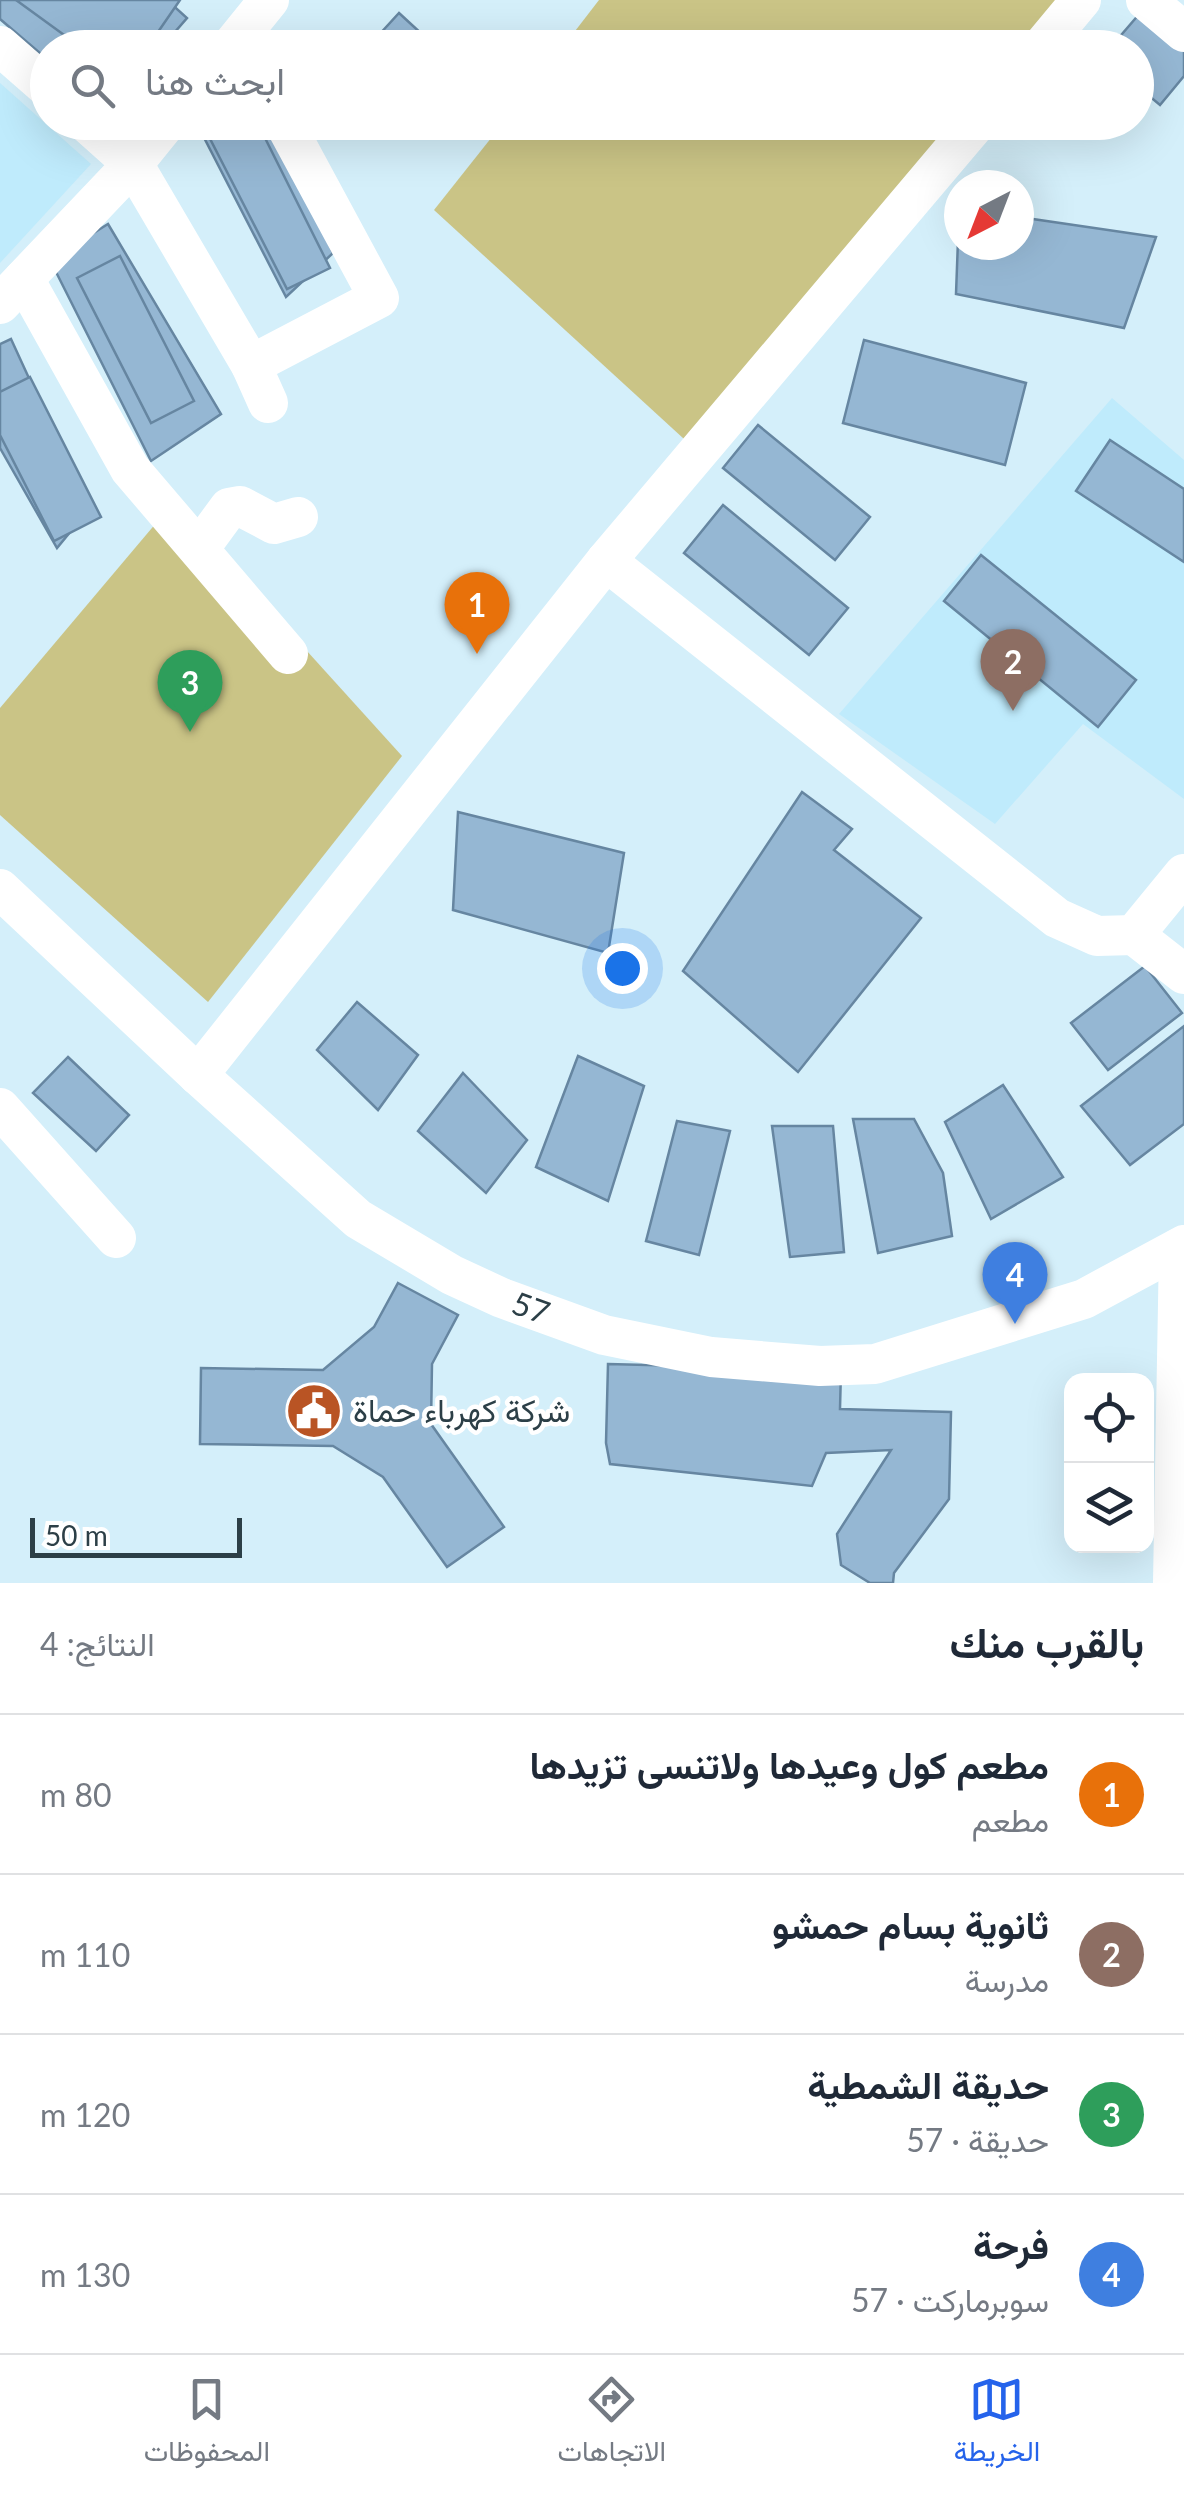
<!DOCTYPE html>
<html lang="ar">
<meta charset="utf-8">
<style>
:root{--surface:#fff;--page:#f6f6f7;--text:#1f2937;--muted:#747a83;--line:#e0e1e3;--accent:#2563eb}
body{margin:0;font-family:Lato,Vazirmatn,sans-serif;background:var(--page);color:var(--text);direction:rtl}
.controls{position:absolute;right:30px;bottom:30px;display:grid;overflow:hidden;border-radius:20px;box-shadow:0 10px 40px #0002}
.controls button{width:90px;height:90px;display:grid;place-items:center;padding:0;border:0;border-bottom:2px solid var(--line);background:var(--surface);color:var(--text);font:50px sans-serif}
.compass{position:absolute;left:944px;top:170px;width:90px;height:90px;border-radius:50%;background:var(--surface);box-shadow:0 10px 40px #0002;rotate:222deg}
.scale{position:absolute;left:30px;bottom:25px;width:212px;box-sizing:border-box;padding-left:10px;border:5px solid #2c3f47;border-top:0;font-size:28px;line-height:35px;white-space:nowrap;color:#2c3f47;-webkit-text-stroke:8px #fff;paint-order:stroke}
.you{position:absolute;left:622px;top:968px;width:35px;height:35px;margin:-25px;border:8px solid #fff;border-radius:50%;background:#1a73e8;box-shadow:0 0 0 15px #1a73e833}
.badge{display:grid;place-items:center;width:65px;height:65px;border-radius:50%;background:var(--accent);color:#fff;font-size:32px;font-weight:700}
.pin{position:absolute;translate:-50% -82px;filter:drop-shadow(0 2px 5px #0008)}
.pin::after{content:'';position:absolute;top:52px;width:35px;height:30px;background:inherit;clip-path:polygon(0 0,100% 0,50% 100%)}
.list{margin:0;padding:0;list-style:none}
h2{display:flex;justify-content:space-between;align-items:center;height:130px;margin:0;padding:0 40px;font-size:42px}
h2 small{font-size:32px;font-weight:400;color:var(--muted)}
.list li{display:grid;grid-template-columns:65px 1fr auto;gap:30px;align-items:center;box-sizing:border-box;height:160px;padding:0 40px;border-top:2px solid var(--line)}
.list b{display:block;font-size:38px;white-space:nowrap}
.list p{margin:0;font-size:32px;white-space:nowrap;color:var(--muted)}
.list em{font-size:32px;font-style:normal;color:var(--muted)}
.icon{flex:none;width:55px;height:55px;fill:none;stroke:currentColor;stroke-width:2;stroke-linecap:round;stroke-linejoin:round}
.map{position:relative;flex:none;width:1184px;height:1583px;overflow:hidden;direction:ltr}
.search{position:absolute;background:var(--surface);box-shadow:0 10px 40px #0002;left:30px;right:30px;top:30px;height:110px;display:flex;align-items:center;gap:25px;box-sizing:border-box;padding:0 35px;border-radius:55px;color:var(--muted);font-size:38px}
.sheet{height:770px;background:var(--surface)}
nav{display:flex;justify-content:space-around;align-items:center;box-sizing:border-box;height:140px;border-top:2px solid var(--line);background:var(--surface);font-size:28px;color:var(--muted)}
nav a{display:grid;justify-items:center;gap:5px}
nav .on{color:var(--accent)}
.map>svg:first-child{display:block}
.built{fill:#bfebfc}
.green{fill:#cac486}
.building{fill:#95b7d3;stroke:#6686a1;stroke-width:2.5}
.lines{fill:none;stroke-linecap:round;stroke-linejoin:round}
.minor{stroke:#fff;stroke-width:40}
.labels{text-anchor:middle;stroke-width:9;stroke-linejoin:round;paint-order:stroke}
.street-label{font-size:32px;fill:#2c3f47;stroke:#fff}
.poi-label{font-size:32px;fill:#2c3f47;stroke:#fff;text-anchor:start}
</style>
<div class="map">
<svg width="1184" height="1583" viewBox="0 0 1184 1583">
<rect width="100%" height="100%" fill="#d4effa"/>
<!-- built -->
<g class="built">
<polygon points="0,83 91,164 0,263"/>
<polygon points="1112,398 1184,460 1184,799 1083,724 995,824 839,714"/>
</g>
<!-- green -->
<g class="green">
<polygon points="599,0 1060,0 1019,47 562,48"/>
<polygon points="503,123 954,123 684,439 434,210"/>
<polygon points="173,503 402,756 208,1002 0,815 0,708"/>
</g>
<!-- building -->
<g class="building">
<polygon points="0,0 167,0 187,18 161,48 48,48 48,60 0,19"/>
<polygon points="16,0 180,0 147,48 82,48"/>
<polygon points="1141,12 1184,48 1184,76 1160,105 1136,85 1136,48 1110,48"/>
<polygon points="399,13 437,48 367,48"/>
<polygon points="196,122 275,122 333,253 286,297"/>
<polygon points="213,122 257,122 330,268 287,289 204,127"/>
<polygon points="959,213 959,245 1019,245 1019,217 1156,237 1124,328 956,294"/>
<polygon points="108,224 221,414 151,461 50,260"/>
<polygon points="120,256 194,401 151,423 77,278"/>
<polygon points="11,339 89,509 57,548 0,448 0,344"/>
<polygon points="864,340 1026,383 1005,465 843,423"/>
<polygon points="30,377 101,517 54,541 0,435 0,392"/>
<polygon points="758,425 870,517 835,560 723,468"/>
<polygon points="1110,440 1184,489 1184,562 1076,491"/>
<polygon points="723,505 848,608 809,655 684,553"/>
<polygon points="981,555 1136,680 1098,727 944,601"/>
<polygon points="802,792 852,829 834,850 921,918 798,1072 683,971"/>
<polygon points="458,812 624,853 608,953 453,910"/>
<polygon points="1145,966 1182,1013 1108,1070 1071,1023"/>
<polygon points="357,1002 418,1055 378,1110 317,1050"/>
<polygon points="1184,1026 1184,1124 1130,1165 1081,1106"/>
<polygon points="578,1056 644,1086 608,1201 536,1167"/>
<polygon points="68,1057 129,1115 96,1151 33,1093"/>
<polygon points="463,1073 527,1140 486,1193 418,1131"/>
<polygon points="1003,1085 1063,1177 991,1219 945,1122"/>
<polygon points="853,1119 914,1119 943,1173 952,1236 878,1253"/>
<polygon points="677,1121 730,1131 699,1255 646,1241"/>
<polygon points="772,1126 833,1126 844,1252 790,1257"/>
<polygon points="398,1283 458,1315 432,1364 431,1424 504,1527 447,1567 383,1477 333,1446 200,1444 201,1368 323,1370 374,1327"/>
<polygon points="608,1364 841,1370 840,1409 951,1412 949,1499 894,1573 893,1583 870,1583 841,1565 837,1534 891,1450 826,1453 812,1486 610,1464 606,1443"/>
</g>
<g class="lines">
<!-- minor -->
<g class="minor">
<polyline points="1146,0 1184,32"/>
<polyline points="0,46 48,88"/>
<polyline points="230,48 269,0"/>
<polyline points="1041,48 1081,0"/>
<polyline points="86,122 133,164 251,365"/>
<polyline points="24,279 130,469 288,654"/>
<polyline points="0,304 133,164 167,122"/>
<polyline points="268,403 251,365 379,298 284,122"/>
<polyline points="199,549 229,508 240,506 274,524 298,517"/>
<polyline points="606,561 1057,918 1097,936 1134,935 1184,874"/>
<path id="s1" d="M 0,889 L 198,1075 L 358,1219 L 452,1275 L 502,1298 L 604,1335 L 711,1357 L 820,1366 L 875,1364 L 1084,1299 L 1184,1245"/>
<polyline points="1134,935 1184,974"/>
<polyline points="198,1075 606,561 977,122"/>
<polyline points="0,1108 116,1238"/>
<polyline points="1173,1583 1179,1248"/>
</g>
</g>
<!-- icons -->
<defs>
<g id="civic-disc" transform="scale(2.875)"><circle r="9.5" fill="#b95424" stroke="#fff"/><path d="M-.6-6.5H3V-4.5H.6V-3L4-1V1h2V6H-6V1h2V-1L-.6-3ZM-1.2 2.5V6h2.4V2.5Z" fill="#fff"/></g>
</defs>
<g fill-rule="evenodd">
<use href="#civic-disc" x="314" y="1411"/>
</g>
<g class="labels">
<!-- street labels -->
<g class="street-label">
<text dy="11" stroke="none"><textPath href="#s1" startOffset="682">57</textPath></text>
</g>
<!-- poi labels -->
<g class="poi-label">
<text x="353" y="1422">شركة كهرباء حماة</text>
</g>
</g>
</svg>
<div class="controls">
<button><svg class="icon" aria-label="locate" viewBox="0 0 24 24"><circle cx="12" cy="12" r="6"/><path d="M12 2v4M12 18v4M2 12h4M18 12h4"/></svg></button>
<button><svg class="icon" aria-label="layers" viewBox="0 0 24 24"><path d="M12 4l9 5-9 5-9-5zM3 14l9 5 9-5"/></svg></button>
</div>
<svg class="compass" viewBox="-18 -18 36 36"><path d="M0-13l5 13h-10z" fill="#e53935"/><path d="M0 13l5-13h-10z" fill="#747a83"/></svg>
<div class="scale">50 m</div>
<div class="you"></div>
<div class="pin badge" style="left:477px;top:654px;background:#e8710a">1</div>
<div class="pin badge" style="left:1013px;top:711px;background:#8d6e63">2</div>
<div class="pin badge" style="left:190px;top:732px;background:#2e9e5b">3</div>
<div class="pin badge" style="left:1015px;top:1324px;background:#3f7fe0">4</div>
<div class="search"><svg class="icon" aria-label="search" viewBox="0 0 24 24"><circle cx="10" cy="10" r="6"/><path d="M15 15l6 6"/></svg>ابحث هنا</div>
</div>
<section class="sheet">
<h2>بالقرب منك<small>النتائج: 4</small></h2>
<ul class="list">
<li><span class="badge" style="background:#e8710a">1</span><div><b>مطعم كول وعيدها ولاتنسى تزيدها</b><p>مطعم</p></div><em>80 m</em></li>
<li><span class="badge" style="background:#8d6e63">2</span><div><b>ثانوية بسام حمشو</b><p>مدرسة</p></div><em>110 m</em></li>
<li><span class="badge" style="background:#2e9e5b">3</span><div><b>حديقة الشمطية</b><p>حديقة · 57</p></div><em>120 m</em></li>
<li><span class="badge" style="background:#3f7fe0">4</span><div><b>فرحة</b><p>سوبرماركت · 57</p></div><em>130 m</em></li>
</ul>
</section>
<nav>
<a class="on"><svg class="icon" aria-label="map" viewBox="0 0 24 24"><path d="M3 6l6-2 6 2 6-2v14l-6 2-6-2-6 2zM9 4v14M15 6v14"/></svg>الخريطة</a>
<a><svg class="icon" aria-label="directions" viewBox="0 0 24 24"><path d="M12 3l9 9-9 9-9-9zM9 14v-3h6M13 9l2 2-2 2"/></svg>الاتجاهات</a>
<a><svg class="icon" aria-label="saved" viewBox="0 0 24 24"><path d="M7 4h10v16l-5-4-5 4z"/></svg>المحفوظات</a>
</nav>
